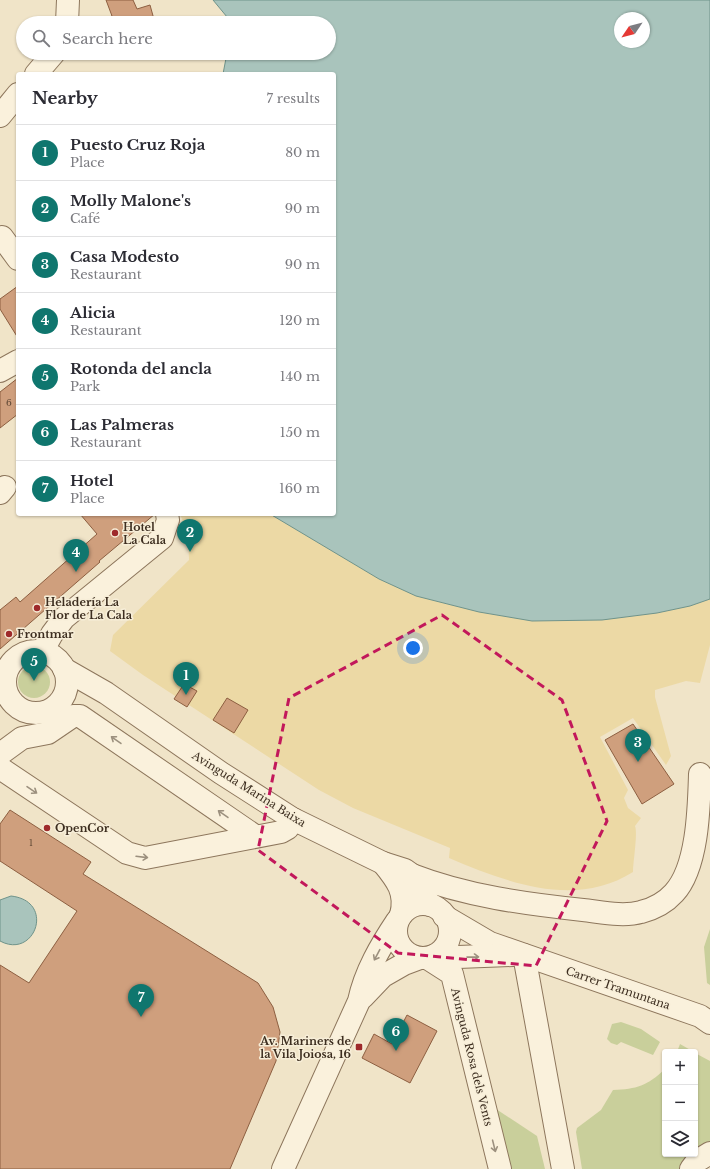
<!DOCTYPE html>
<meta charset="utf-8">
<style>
:root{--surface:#fff;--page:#f7f7f7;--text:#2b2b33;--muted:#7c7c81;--line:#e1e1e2;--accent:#0f766e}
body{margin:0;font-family:"Libre Baskerville",serif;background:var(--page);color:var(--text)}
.controls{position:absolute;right:12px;bottom:12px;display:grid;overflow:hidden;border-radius:4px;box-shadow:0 1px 3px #0004}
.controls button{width:36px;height:36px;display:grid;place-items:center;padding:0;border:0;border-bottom:1px solid var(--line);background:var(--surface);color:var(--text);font:20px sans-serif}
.compass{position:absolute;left:614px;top:12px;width:36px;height:36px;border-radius:50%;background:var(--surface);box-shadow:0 1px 3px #0004;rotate:235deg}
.you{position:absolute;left:413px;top:648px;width:14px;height:14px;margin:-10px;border:3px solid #fff;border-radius:50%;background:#1a73e8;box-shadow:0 0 0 6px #1a73e833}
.badge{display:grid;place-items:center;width:26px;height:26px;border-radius:50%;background:var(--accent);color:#fff;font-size:13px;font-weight:700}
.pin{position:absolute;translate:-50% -33px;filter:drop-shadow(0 1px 2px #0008)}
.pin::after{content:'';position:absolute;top:21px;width:14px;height:12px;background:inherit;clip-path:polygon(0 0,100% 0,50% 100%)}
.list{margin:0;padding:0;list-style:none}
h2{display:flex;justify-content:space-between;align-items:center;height:52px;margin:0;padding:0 16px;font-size:17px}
h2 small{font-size:13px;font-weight:400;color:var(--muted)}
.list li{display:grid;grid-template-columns:26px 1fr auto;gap:12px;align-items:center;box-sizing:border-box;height:56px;padding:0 16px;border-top:1px solid var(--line)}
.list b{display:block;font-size:15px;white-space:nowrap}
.list p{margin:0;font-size:13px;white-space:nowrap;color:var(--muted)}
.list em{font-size:13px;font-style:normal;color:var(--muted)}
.icon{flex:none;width:22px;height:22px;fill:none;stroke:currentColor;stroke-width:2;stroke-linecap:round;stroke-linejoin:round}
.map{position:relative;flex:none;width:710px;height:1169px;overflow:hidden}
.search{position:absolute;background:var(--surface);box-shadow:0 1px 3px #0004;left:16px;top:16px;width:320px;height:44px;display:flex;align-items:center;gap:10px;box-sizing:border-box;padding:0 14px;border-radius:22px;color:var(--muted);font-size:15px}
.panel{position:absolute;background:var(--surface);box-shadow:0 1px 3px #0004;left:16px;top:72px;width:320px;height:444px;border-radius:4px}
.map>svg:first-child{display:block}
.green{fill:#c9cf9b}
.sand{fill:#ecd9a5}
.water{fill:#a9c4bc;stroke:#6f938a;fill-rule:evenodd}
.building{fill:#cf9f7d;stroke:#8d5f41}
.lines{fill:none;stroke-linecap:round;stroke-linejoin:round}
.minor-casing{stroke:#8d765c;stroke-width:24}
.minor{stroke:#faf1dc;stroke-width:22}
.oneway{stroke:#9c907e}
.marked{fill:none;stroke:#c2185b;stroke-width:3;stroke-dasharray:8 5;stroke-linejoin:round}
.poi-dot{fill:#9e2a2b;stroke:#f7eed8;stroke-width:1.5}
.labels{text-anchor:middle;stroke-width:3;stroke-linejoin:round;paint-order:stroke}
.number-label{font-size:9px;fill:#624a37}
.poi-label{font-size:11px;font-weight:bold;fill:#3d2e20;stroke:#f7eed8;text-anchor:start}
.street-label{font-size:11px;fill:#3d2e20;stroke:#f7eed8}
</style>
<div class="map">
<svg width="710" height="1169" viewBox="0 0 710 1169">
<rect width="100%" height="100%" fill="#f0e4c8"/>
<!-- green -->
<g class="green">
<circle cx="34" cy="682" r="16"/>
<polygon points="710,929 710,985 707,983 704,947"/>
<polygon points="621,1022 641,1029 660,1042 653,1055 621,1042 617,1045 611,1043 607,1039 612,1024"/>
<polygon points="680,1044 694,1052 677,1052"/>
<polygon points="695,1053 710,1061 710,1141 702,1144 695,1152"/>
<path d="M 665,1069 L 665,1154 L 693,1154 L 682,1169 L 582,1169 L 576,1132 L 577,1128 L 601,1110 L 613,1090 C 637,1089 647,1086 665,1069 Z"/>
<polygon points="490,1105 537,1136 545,1169 512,1169"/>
</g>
<!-- sand -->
<path class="sand" d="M 180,514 L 270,514 L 379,579 L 416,596 L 479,612 L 532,621 L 602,620 L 657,613 L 690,606 L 710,599 L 710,645 L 700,683 L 686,681 L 655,690 L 655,697 L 671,756 L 666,765 L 633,718 L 600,737 L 628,790 L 624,798 L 628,808 L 641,818 L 635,826 C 638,833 633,862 633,872 C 574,909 506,882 449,858 L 450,848 L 353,808 L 319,790 L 143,675 L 110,651 L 113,635 L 189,560 L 188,534 Z"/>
<!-- water -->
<g class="water">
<path d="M 213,0 L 710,0 L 710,599 L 690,606 L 657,613 L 602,620 L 532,621 L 479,612 L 416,596 L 379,579 L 270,514 L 334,514 L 334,74 L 223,74 L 227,53 L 329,53 L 329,23 L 232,23 ZM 620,18 L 644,18 L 644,42 L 620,42 Z"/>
<path d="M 11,896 C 56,901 35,960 0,941 L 0,900 Z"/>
</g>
<!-- building -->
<g class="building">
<polygon points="106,0 133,0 137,9 150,5 155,23 103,23 103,19 112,16"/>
<polygon points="18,286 18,338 0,309 0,299"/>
<polygon points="18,378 18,414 0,428 0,392"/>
<polygon points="80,514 155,514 99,561 100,562 0,649 0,610 16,597 20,602 97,534"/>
<polygon points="184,684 197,691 187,707 174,699"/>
<polygon points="227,698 248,710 234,733 213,720"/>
<polygon points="633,724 674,784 642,804 605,740"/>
<polygon points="10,810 91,862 83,874 258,983 273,1007 280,1032 276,1061 230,1169 0,1169 0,965 29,983 77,911 0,861 0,824"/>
<polygon points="407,1015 437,1031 410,1083 362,1058 374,1034 392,1044"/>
</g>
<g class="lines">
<!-- minor casing -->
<g class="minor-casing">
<g id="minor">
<polyline points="67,23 68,0"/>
<polyline points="36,74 54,53"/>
<polyline points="0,116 18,94"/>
<polyline points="2,237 18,259"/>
<polyline points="0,371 18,361"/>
<polyline points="0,493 5,487"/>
<circle cx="36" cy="682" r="31"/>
<polyline points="42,652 52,634 64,618 162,538 168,520 167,514"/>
<polyline points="64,669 106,693 221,773 293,819 383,863 405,870 412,875 419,885 430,905"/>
<polyline points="0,754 22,738 48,733 73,716 80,716 255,836"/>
<polyline points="0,768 127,853 145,858 281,832 288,828 293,819"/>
<path d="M 383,863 C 397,880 407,893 401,915"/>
<path d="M 412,875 C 466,896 526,904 583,910 C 601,912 623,917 641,912 C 653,909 665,903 674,893 C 698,867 699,807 700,774"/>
<circle cx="423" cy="931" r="27"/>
<polyline points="444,916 490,943 700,1016 710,1023"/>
<polyline points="524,955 563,1169"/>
<polyline points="434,956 458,957 513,955"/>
<polyline points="427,958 452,974 500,1169"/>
<polyline points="363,997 383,976 404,964 420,958"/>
<path d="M 283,1169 L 359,1001 C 365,972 381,945 397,921"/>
<polyline points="691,1169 697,1161 710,1153"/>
</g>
</g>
<!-- minor -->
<use href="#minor" class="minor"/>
</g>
<!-- one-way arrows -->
<defs><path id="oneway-shaft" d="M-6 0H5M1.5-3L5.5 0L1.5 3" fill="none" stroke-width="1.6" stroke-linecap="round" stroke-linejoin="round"/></defs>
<g class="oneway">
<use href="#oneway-shaft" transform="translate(116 740) rotate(-145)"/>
<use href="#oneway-shaft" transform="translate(32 790) rotate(34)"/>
<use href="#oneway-shaft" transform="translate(223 814) rotate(-145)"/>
<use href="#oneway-shaft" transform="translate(142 857) rotate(7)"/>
<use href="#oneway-shaft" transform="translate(377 955) rotate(118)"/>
<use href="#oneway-shaft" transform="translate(473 957) rotate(-1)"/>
<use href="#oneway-shaft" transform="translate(494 1146) rotate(76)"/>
</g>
<!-- marked area -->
<path class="marked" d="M 442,615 L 562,700 L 607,821 L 536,966 L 398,953 L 258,850 L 289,698 Z"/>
<!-- markers -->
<g class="poi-dot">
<circle cx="115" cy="533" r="4"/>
<circle cx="37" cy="608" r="4"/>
<circle cx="9" cy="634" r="4"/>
<circle cx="47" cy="828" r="4"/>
<rect x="355" y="1043" width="8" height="8" rx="2"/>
</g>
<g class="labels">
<!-- number labels -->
<g class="number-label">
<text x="9" y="406">6</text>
<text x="31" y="846">1</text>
</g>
<!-- poi labels -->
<g class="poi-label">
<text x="123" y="531">Hotel<tspan x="123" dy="13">La Cala</tspan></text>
<text x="45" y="606">Heladería La<tspan x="45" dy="13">Flor de La Cala</tspan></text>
<text x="17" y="638">Frontmar</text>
<text x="55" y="832">OpenCor</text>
<text x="351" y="1045" text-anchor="end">Av. Mariners de<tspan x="351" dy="13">la Vila Joiosa, 16</tspan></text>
</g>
<!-- street labels -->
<g class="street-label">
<text transform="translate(249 789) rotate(32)" y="4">Avinguda Marina Baixa</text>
<text transform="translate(618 988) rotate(19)" y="4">Carrer Tramuntana</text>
<text transform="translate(472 1057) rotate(76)" y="4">Avinguda Rosa dels Vents</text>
</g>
</g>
</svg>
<div class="controls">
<button>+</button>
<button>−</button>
<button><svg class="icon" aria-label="layers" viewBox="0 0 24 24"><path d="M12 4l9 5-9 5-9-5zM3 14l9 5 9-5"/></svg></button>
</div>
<svg class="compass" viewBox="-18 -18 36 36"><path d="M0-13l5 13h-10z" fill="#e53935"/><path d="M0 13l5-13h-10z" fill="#7c7c81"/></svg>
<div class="you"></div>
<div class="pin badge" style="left:186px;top:695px">1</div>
<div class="pin badge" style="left:190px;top:552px">2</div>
<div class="pin badge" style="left:638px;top:762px">3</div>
<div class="pin badge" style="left:76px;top:572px">4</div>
<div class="pin badge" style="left:34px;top:681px">5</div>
<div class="pin badge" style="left:396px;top:1051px">6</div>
<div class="pin badge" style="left:141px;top:1017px">7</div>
<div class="search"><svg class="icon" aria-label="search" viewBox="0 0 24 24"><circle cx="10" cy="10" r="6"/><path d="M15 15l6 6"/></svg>Search here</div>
<section class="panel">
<h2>Nearby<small>7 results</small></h2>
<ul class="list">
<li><span class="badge">1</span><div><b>Puesto Cruz Roja</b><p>Place</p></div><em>80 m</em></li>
<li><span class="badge">2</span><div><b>Molly Malone's</b><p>Café</p></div><em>90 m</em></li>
<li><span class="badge">3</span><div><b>Casa Modesto</b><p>Restaurant</p></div><em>90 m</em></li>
<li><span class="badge">4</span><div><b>Alicia</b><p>Restaurant</p></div><em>120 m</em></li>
<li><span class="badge">5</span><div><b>Rotonda del ancla</b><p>Park</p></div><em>140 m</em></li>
<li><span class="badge">6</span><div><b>Las Palmeras</b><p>Restaurant</p></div><em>150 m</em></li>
<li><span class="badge">7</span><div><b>Hotel</b><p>Place</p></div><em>160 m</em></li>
</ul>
</section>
</div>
